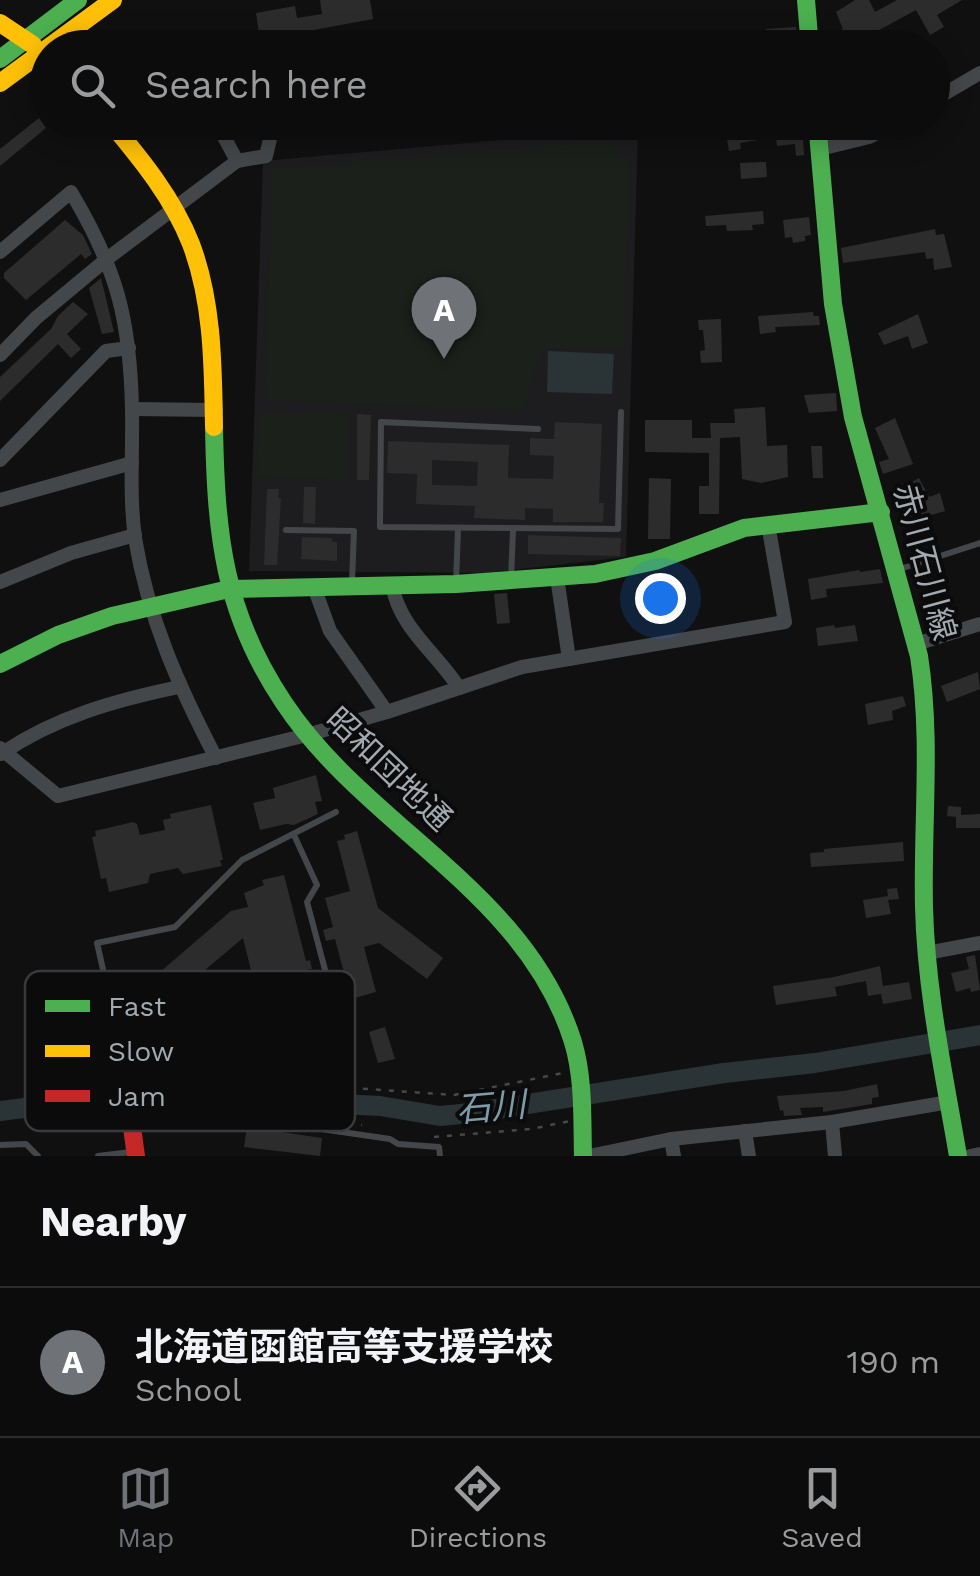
<!DOCTYPE html>
<meta charset="utf-8">
<style>
:root{--surface:#0c0c0d;--page:#1a1a1b;--text:#f1f3f6;--muted:#9a9b9d;--line:#2c2c2e;--accent:#6f7378}
body{margin:0;font-family:"Work Sans","Noto Sans JP",sans-serif;background:var(--page);color:var(--text)}
.you{position:absolute;left:660px;top:598px;width:35px;height:35px;margin:-25px;border:8px solid #fff;border-radius:50%;background:#1a73e8;box-shadow:0 0 0 15px #1a73e833}
.badge{display:grid;place-items:center;width:65px;height:65px;border-radius:50%;background:var(--accent);color:#fff;font-size:32px;font-weight:700}
.pin{position:absolute;translate:-50% -82px;filter:drop-shadow(0 2px 5px #0008)}
.pin::after{content:'';position:absolute;top:52px;width:35px;height:30px;background:inherit;clip-path:polygon(0 0,100% 0,50% 100%)}
.list{margin:0;padding:0;list-style:none}
h2{display:flex;justify-content:space-between;align-items:center;height:130px;margin:0;padding:0 40px;font-size:42px}
h2 small{font-size:32px;font-weight:400;color:var(--muted)}
.list li{display:grid;grid-template-columns:65px 1fr auto;gap:30px;align-items:center;box-sizing:border-box;height:150px;padding:0 40px;border-top:2px solid var(--line)}
.list b{display:block;font-size:38px;white-space:nowrap}
.list p{margin:0;font-size:32px;white-space:nowrap;color:var(--muted)}
.list em{font-size:32px;font-style:normal;color:var(--muted)}
.icon{flex:none;width:55px;height:55px;fill:none;stroke:currentColor;stroke-width:2;stroke-linecap:round;stroke-linejoin:round}
.map{position:relative;flex:none;width:980px;height:1156px;overflow:hidden}
.search{position:absolute;background:var(--surface);box-shadow:0 5px 25px #0003;left:30px;right:30px;top:30px;height:110px;display:flex;align-items:center;gap:25px;box-sizing:border-box;padding:0 35px;border-radius:55px;color:var(--muted);font-size:38px}
.sheet{height:280px;background:var(--surface)}
nav{display:flex;justify-content:space-around;align-items:center;box-sizing:border-box;height:140px;border-top:2px solid var(--line);background:var(--surface);font-size:28px;color:var(--muted)}
nav a{display:grid;justify-items:center;gap:5px}
nav .on{color:var(--accent)}
.map>svg:first-child{display:block}
.built{fill:#1d1d1f}
.green{fill:#1b201b}
.water{fill:#2a3336}
.lines{fill:none;stroke-linecap:round;stroke-linejoin:round}
.river{stroke:#2a3336;stroke-width:20}
.building{fill:#2c2c2d;fill-rule:evenodd}
.path{stroke:#46484a;stroke-width:2.5;stroke-dasharray:5 8;stroke-linecap:butt}
.lane{stroke:#444749;stroke-width:6}
.street{stroke:#444749;stroke-width:14}
.fast{stroke:#4caf50;stroke-width:18}
.slow{stroke:#ffc107;stroke-width:18}
.jam{stroke:#c62828;stroke-width:18}
.labels{text-anchor:middle;stroke-width:8;stroke-linejoin:round;paint-order:stroke}
.street-label{font-size:32px;fill:#a2a9b0;stroke:#0b0b0c}
.water-label{font-size:35px;font-style:italic;fill:#7c9ca9;stroke:#0b0b0c}
.key{fill:#0b0b0c;stroke:#383a3d;stroke-width:2.5}
.key-label{font-size:28px;fill:#a2a9b0}
</style>
<div class="map">
<svg width="980" height="1156" viewBox="0 0 980 1156">
<rect width="100%" height="100%" fill="#101011"/>
<!-- built -->
<polygon class="built" points="638,128 626,557 485,573 249,571 263,161"/>
<!-- green -->
<g class="green">
<polygon points="605,141 629,164 624,349 542,348 523,411 265,400 273,168"/>
<polygon points="259,411 349,414 347,480 257,477"/>
</g>
<!-- water -->
<polygon class="water" points="548,351 614,354 612,394 547,392"/>
<g class="lines">
<!-- river -->
<polyline class="river" points="0,1111 220,1083 319,1103 380,1106 440,1116 471,1113 724,1073 815,1063 980,1035"/>
</g>
<!-- building -->
<g class="building">
<polygon points="320,0 370,0 373,19 260,40 256,13 295,6 297,18 322,14"/>
<polygon points="855,0 869,0 875,12 897,0 962,0 937,15 944,27 930,35 916,10 857,42 834,44 830,35 843,29 836,12"/>
<polygon points="796,27 797,48 768,48 766,29"/>
<polygon points="39,118 46,128 0,166 0,149"/>
<polygon points="755,122 802,122 804,155 796,156 795,144 777,146 776,137 740,143 741,149 729,151 725,127"/>
<polygon points="766,162 767,177 741,179 740,163"/>
<polygon points="763,211 764,224 752,225 753,230 727,231 726,225 706,226 705,216"/>
<polygon points="809,217 811,235 805,236 805,241 793,243 792,237 785,238 783,220"/>
<polygon points="65,220 83,235 92,254 85,259 81,254 26,300 4,278 4,273"/>
<polygon points="935,229 936,235 944,234 952,267 934,270 933,258 926,259 925,252 843,263 841,248"/>
<polygon points="101,278 114,332 102,334 89,288"/>
<polygon points="73,302 88,314 67,334 81,349 71,358 58,344 0,401 0,377 51,329 58,316"/>
<polygon points="813,312 814,316 819,316 820,325 775,327 776,332 760,334 758,316"/>
<polygon points="918,314 928,343 912,349 908,336 884,345 878,333"/>
<polygon points="721,319 722,362 701,363 700,351 705,350 703,330 699,330 698,320"/>
<polygon points="836,393 837,411 809,413 804,395"/>
<polygon points="765,407 767,446 787,445 788,477 761,483 742,479 740,437 720,438 719,514 699,514 699,486 709,486 709,453 645,452 645,420 692,420 692,438 711,438 710,423 735,423 734,409"/>
<polygon points="357,414 371,415 369,480 357,480"/>
<polygon points="895,418 913,464 883,474 879,462 889,459 875,428"/>
<path d="M 555,422 L 602,424 L 599,503 L 604,503 L 603,522 L 553,522 L 553,509 L 525,508 L 525,520 L 474,518 L 475,506 L 416,504 L 417,474 L 387,473 L 388,441 L 509,445 L 508,478 L 553,479 L 554,456 L 530,455 L 530,438 L 554,439 ZM 432,460 L 478,462 L 477,486 L 432,485 Z"/>
<polygon points="811,446 822,446 823,478 813,478"/>
<polygon points="649,478 671,479 670,539 648,539"/>
<polygon points="919,478 929,497 940,493 945,511 925,517 931,532 916,537 908,516 919,512 905,486"/>
<polygon points="304,487 316,487 315,524 303,523"/>
<polygon points="267,489 279,489 278,498 281,498 277,565 264,565"/>
<polygon points="528,535 621,538 620,556 528,554"/>
<polygon points="302,537 332,538 332,542 337,542 337,561 301,559"/>
<polygon points="880,569 883,583 826,589 827,597 811,600 808,579 859,570 860,572"/>
<polygon points="507,593 510,623 497,624 494,594"/>
<polygon points="834,625 835,628 855,625 858,641 818,646 816,628"/>
<polygon points="978,672 980,689 947,702 941,686"/>
<polygon points="903,696 906,706 892,711 893,720 868,725 865,704"/>
<polygon points="316,775 322,801 315,802 318,814 294,825 286,824 260,830 253,803 275,798 273,788"/>
<polygon points="211,805 223,860 220,860 222,866 183,874 178,868 150,874 148,883 109,892 106,878 101,879 92,837 96,836 95,831 133,822 137,824 140,835 165,830 163,820 171,818 170,814"/>
<polygon points="948,806 961,807 961,815 980,814 980,828 956,828 956,817 947,816"/>
<polygon points="357,831 378,908 443,958 427,979 379,943 364,947 376,992 351,999 335,939 326,941 323,930 333,927 325,898 350,891 337,841 345,839 344,835"/>
<polygon points="903,842 904,861 811,867 810,853 824,852 824,849"/>
<polygon points="284,875 306,961 310,960 312,969 308,969 321,1018 328,1025 333,1053 297,1058 296,1055 286,1056 285,1051 274,1054 204,1043 181,1044 180,1030 176,1030 178,1015 249,1024 249,1021 264,1023 243,938 147,1019 129,999 141,988 138,985 151,974 153,978 231,911 248,907 244,893 264,885 262,880"/>
<polygon points="897,888 899,899 888,900 891,914 866,918 863,900 888,896 887,889"/>
<polygon points="975,955 980,990 971,992 970,988 956,992 951,973 969,969 966,957"/>
<polygon points="880,966 883,986 909,982 912,999 883,1004 881,994 868,996 866,981 835,987 837,996 776,1005 773,986 834,977"/>
<polygon points="385,1027 395,1059 378,1063 369,1032"/>
<polygon points="877,1084 879,1097 872,1098 872,1104 823,1112 823,1107 800,1108 802,1115 784,1116 783,1110 780,1111 777,1096 844,1091"/>
<polygon points="247,1127 322,1138 320,1156 244,1147"/>
</g>
<g class="lines">
<!-- path -->
<g class="path">
<polyline points="195,1067 222,1070"/>
<polyline points="324,1086 454,1095 563,1073"/>
<polyline points="145,1105 176,1094 195,1094 362,1125"/>
<polyline points="434,1137 531,1129 570,1121"/>
</g>
<!-- lane -->
<g class="lane">
<polyline points="538,429 381,422 380,527 618,529 621,412"/>
<polyline points="286,530 354,531 352,581"/>
<polyline points="897,570 980,543"/>
<polyline points="511,579 513,530"/>
<polyline points="456,583 458,529"/>
<polyline points="294,835 317,885 307,902 345,1045 334,1066 321,1073"/>
<polyline points="122,1053 97,943 175,927 242,860 336,812"/>
<polyline points="140,1116 204,1108 226,1110 245,1118 390,1139 398,1144 439,1147 440,1156"/>
<polyline points="0,1145 26,1144 38,1156"/>
<polyline points="98,1156 131,1152"/>
</g>
<!-- street -->
<g class="street">
<polyline points="932,101 980,73"/>
<polyline points="216,122 237,161"/>
<polyline points="820,149 869,137 897,122"/>
<path d="M 0,252 L 71,192 C 117,269 130,319 132,408 C 133,451 129,495 135,538 C 148,618 179,687 216,758"/>
<polyline points="0,355 36,318 108,258 237,161 266,156 274,122"/>
<polyline points="132,409 216,410"/>
<polyline points="0,460 106,351 129,348"/>
<polyline points="0,500 132,463"/>
<polyline points="557,577 569,659"/>
<polyline points="0,582 71,553 135,535"/>
<path d="M 392,585 C 400,629 437,653 459,688"/>
<polyline points="314,587 330,631 387,712"/>
<polyline points="916,644 980,624"/>
<polyline points="0,748 58,796 307,735 387,712 522,667 785,622 768,524"/>
<path d="M 1,754 C 55,717 116,700 179,687"/>
<polyline points="927,953 980,943"/>
<polyline points="122,1056 138,1058 202,1053 321,1073"/>
<polyline points="832,1122 835,1156"/>
<polyline points="745,1131 749,1156"/>
<polyline points="671,1139 674,1156"/>
<polyline points="589,1156 671,1139 832,1122 949,1102"/>
<polyline points="970,1156 980,1154"/>
</g>
<!-- fast -->
<g class="fast">
<polyline points="806,0 810,48"/>
<polyline points="0,59 78,0"/>
<path d="M 817,122 L 833,304 L 853,417 L 919,656 C 932,740 922,823 924,907 C 926,991 944,1074 958,1156"/>
<path d="M 214,427 C 216,534 223,612 284,703 C 367,828 526,891 573,1042 C 584,1079 582,1118 583,1156"/>
<polyline points="0,664 58,635 112,616 229,589 456,584 595,574 655,561 744,528 881,512"/>
</g>
<!-- slow -->
<g class="slow">
<polyline points="0,23 33,45"/>
<polyline points="0,83 113,0"/>
<path d="M 110,122 C 141,159 173,198 191,244 C 213,302 213,367 214,427"/>
</g>
<!-- jam -->
<polyline class="jam" points="122,1056 136,1156"/>
</g>
<g class="labels">
<!-- street labels -->
<g class="street-label">
<text transform="translate(925 562) rotate(75)" y="11">赤川石川線</text>
<text transform="translate(389 769) rotate(44)" y="11">昭和団地通</text>
</g>
<!-- water labels -->
<g class="water-label">
<text transform="translate(491 1107) rotate(-5)" y="12">石川</text>
</g>
</g>
<!-- legend -->
<rect x="25" y="971" width="330" height="160" rx="15" class="key"/>
<rect x="45" y="1000" width="45" height="12" fill="#4caf50"/>
<rect x="45" y="1045" width="45" height="12" fill="#ffc107"/>
<rect x="45" y="1090" width="45" height="12" fill="#c62828"/>
<g class="key-label">
<text x="108" y="1016">Fast</text>
<text x="108" y="1061">Slow</text>
<text x="108" y="1106">Jam</text>
</g>
</svg>
<div class="you"></div>
<div class="pin badge" style="left:444px;top:359px">A</div>
<div class="search"><svg class="icon" aria-label="search" viewBox="0 0 24 24"><circle cx="10" cy="10" r="6"/><path d="M15 15l6 6"/></svg>Search here</div>
</div>
<section class="sheet">
<h2>Nearby<small></small></h2>
<ul class="list">
<li><span class="badge">A</span><div><b>北海道函館高等支援学校</b><p>School</p></div><em>190 m</em></li>
</ul>
</section>
<nav>
<a class="on"><svg class="icon" aria-label="map" viewBox="0 0 24 24"><path d="M3 6l6-2 6 2 6-2v14l-6 2-6-2-6 2zM9 4v14M15 6v14"/></svg>Map</a>
<a><svg class="icon" aria-label="directions" viewBox="0 0 24 24"><path d="M12 3l9 9-9 9-9-9zM9 14v-3h6M13 9l2 2-2 2"/></svg>Directions</a>
<a><svg class="icon" aria-label="saved" viewBox="0 0 24 24"><path d="M7 4h10v16l-5-4-5 4z"/></svg>Saved</a>
</nav>
